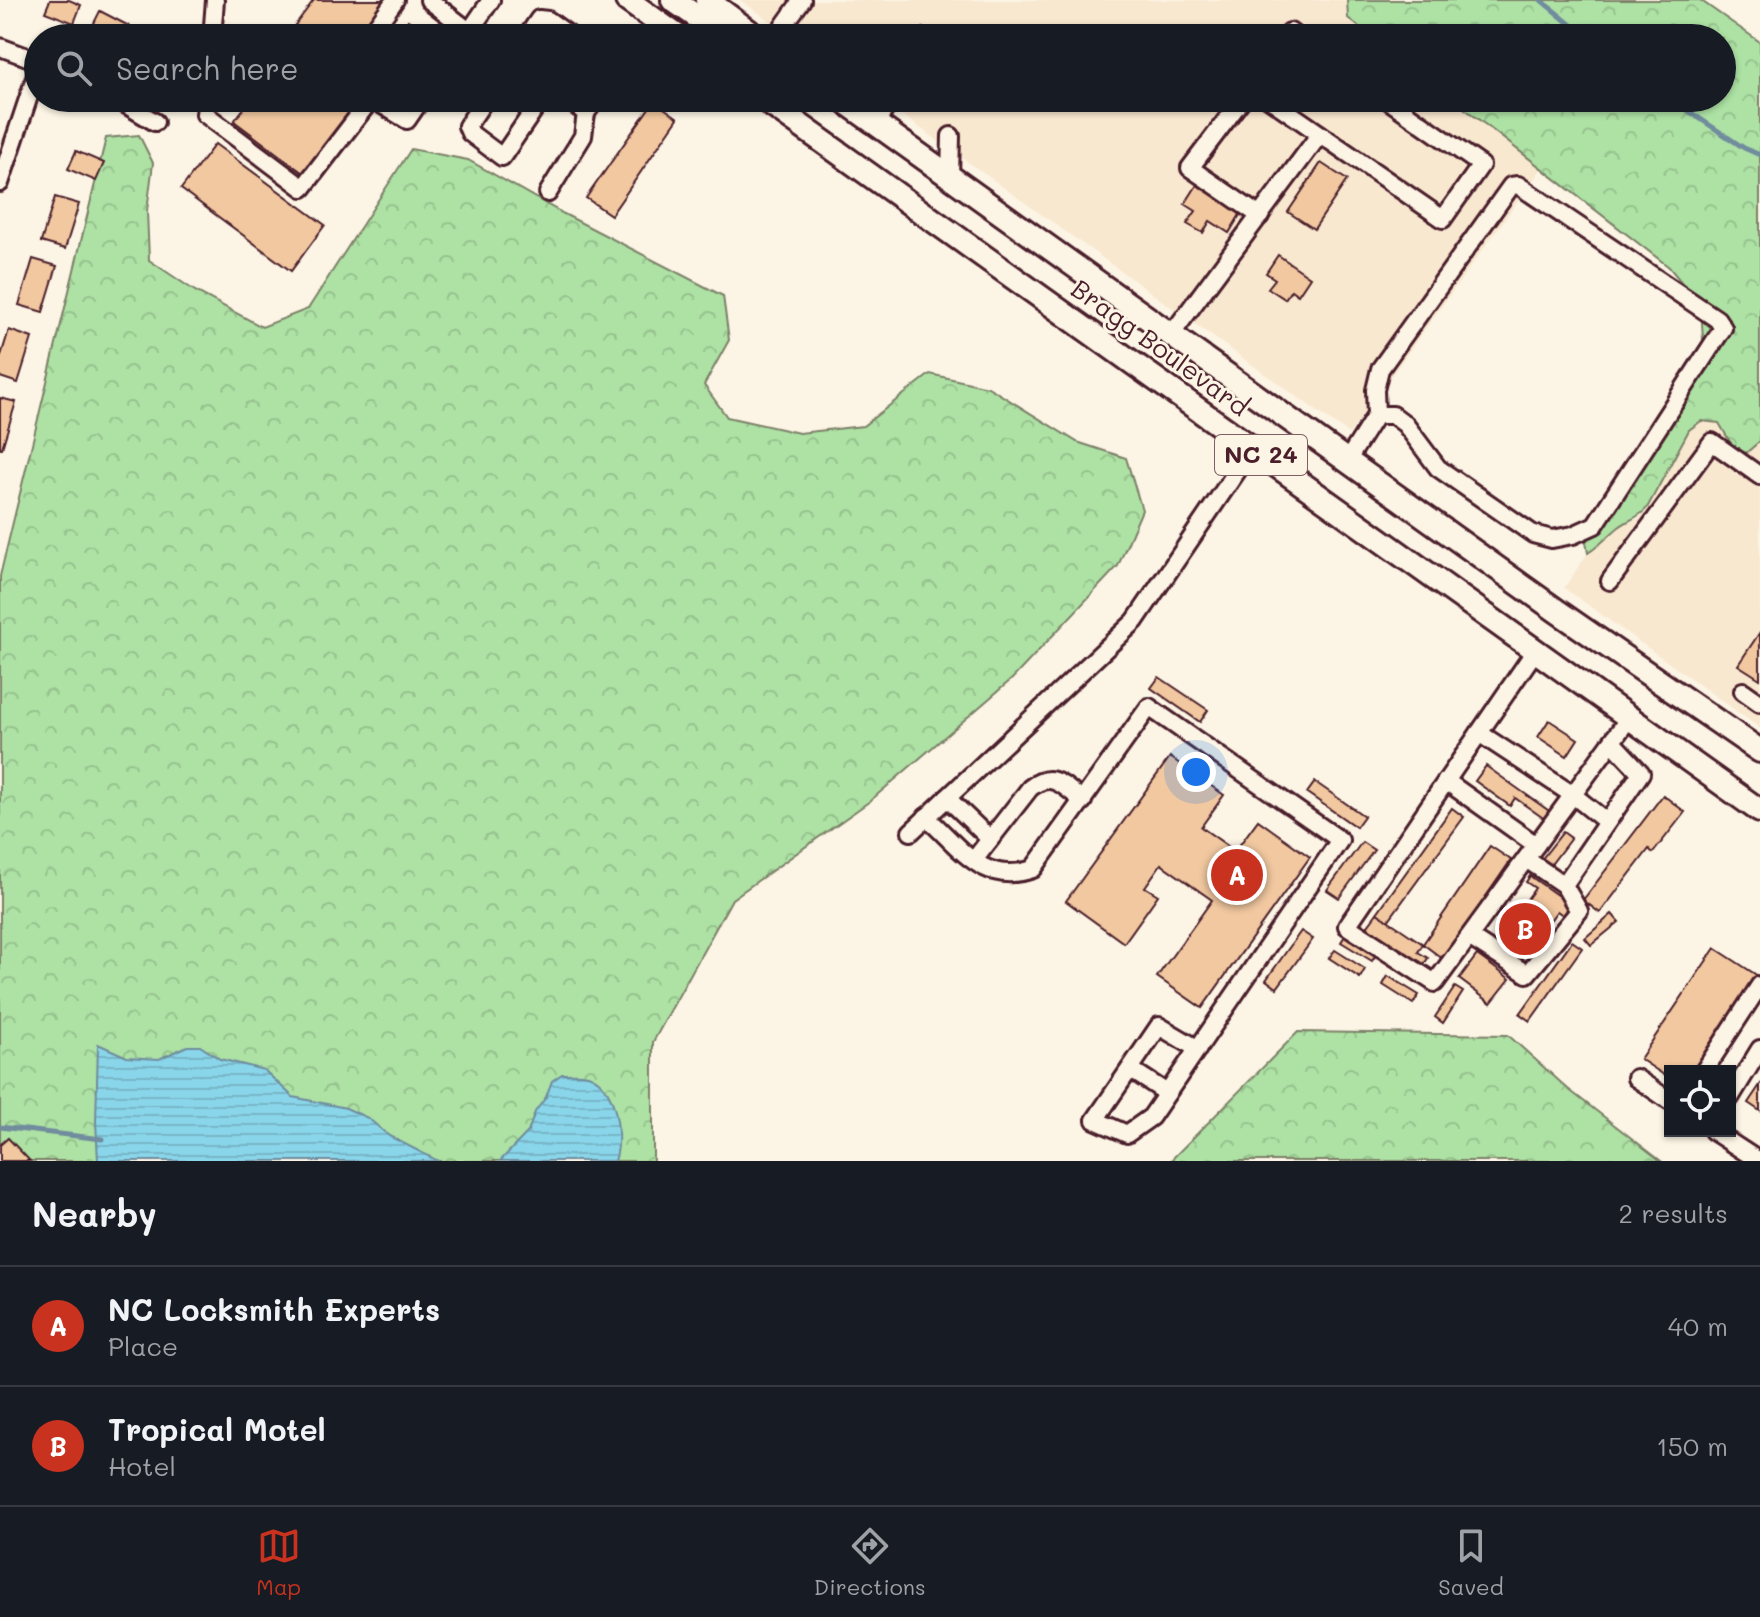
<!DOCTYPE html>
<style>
:root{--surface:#171b24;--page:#242831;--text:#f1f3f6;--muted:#9ea1a6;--line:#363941;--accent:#c8321e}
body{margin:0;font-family:Mali,sans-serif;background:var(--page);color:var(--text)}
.controls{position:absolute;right:24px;bottom:24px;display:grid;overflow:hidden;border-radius:0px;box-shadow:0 2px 6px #0004}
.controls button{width:72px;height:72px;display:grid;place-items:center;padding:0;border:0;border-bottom:2px solid var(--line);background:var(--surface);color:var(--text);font:40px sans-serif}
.you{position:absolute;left:1196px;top:772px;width:28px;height:28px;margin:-20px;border:6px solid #fff;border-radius:50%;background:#1a73e8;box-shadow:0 0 0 12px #1a73e833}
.badge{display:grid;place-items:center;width:52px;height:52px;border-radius:50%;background:var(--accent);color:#fff;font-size:26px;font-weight:700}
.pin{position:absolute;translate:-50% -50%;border:4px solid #fff;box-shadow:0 2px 8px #0006}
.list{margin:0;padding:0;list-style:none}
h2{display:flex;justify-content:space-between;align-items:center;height:104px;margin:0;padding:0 32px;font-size:34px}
h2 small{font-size:26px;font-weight:400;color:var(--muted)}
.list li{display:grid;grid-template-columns:52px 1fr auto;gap:24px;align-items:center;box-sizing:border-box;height:120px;padding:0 32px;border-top:2px solid var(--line)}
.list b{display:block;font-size:30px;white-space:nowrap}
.list p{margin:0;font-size:26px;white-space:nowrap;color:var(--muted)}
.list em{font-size:26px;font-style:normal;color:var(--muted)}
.icon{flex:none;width:44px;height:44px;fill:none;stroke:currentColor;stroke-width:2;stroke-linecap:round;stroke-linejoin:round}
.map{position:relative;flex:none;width:1760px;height:1161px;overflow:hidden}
.search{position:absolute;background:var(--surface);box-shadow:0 2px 6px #0004;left:24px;right:24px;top:24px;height:88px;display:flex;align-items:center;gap:20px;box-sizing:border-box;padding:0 28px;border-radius:44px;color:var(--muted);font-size:30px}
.sheet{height:344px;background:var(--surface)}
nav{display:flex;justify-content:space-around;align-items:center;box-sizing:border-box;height:112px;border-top:2px solid var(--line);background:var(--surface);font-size:22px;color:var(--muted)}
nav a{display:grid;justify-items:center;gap:4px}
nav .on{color:var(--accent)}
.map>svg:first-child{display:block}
.built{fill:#f9e8d0}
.forest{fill:url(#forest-crowns);stroke:#7c8068;stroke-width:2}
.water{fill:url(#water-rules);stroke:#708c9d;stroke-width:2}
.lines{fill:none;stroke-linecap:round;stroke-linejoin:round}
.stream{stroke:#708c9d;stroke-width:5}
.building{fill:#f1c8a0;stroke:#4a1f2b;stroke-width:2}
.minor-casing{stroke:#4a1f2b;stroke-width:22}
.major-casing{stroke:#4a1f2b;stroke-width:28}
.minor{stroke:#fcf5e5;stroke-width:16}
.major{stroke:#fcf5e5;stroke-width:22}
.labels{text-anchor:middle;stroke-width:6;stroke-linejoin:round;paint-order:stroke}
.shield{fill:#fcf5e5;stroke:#7f5f63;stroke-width:2}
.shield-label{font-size:24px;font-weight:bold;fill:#4a1f2b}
.street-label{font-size:26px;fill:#4a1f2b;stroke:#fcf5e5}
</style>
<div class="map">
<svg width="1760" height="1161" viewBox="0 0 1760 1161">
<defs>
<pattern id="forest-crowns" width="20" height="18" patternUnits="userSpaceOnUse" patternTransform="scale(2)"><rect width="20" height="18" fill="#ade2a4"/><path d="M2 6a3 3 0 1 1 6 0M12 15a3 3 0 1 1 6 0" fill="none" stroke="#96c18d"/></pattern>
<pattern id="water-rules" width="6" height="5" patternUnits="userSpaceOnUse" patternTransform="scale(2)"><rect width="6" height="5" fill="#89d5e9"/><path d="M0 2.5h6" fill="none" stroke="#78b6c8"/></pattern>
</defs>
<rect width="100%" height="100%" fill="#fcf5e5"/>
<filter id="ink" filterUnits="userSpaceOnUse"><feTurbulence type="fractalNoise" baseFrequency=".0125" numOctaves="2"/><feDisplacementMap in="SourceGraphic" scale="16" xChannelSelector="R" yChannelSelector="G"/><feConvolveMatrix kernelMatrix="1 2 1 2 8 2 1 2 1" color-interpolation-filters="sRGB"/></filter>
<g filter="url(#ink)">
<!-- built -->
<g class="built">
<polygon points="740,0 1347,0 1348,18 1373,38 794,38"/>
<polygon points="878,98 1451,98 1542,168 1349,434"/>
<polygon points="1702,421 1719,423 1733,447 1758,445 1760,441 1760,728 1564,588 1588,553 1599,546 1623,524 1639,518 1647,508 1689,430"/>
</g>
<!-- forest -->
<g class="forest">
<path d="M 1347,0 L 1700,0 L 1760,42 L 1760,441 L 1746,453 L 1733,447 L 1719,423 L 1701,421 L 1689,430 L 1647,508 C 1639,518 1629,519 1619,527 C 1608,536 1600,545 1588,553 L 1586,542 L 1611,489 L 1704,357 L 1701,306 L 1669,267 L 1451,98 L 1722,98 L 1722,38 L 1373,38 L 1348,18 Z"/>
<polygon points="139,135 153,163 147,211 149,260 195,291 262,327 308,309 411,149 468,160 564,214 723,296 729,340 704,385 727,417 799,433 863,426 930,374 988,387 1077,442 1126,458 1142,510 1118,566 1012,679 870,801 732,899 653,1042 653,1161 23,1161 0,1151 0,576 106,138"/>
<polygon points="1298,1032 1508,1035 1568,1089 1661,1161 1170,1161"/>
</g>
<!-- water -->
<g class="water">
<polygon points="98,1044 127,1057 159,1059 187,1046 200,1046 220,1059 264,1070 293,1097 346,1108 368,1118 389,1136 438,1161 98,1161 96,1121"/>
<path d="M 562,1074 C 570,1074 580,1073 588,1075 C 617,1085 623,1136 615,1161 L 500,1161 L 528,1132 L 535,1112 L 546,1097 L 552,1081 Z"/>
</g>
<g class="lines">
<!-- stream -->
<g class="stream">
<polyline points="1541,0 1587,38"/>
<polyline points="1669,98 1744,148 1760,155"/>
<polyline points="0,1127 102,1139"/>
</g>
</g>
<!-- building -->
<g class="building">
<polygon points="50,0 69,0 81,5 74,23 45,12"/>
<polygon points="314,0 384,0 356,38 313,38 295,25"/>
<polygon points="100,11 152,38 89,38 87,37"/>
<polygon points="408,20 428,34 425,38 395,38"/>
<polygon points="163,27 173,32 170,38 157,38"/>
<polygon points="923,28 939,38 916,38"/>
<polygon points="252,98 353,98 361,104 307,176 234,121"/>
<polygon points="654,101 678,118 611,215 586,198"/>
<polygon points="215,144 325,225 291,271 181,189"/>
<polygon points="76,151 104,163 96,181 68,169"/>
<polygon points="1321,163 1347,180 1314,229 1288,212"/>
<polygon points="1197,185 1241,213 1229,233 1210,221 1203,233 1187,224 1196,211 1185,204"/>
<polygon points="55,197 79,204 65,249 41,242"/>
<polygon points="1278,255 1310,277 1298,295 1291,290 1285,299 1268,288 1275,279 1266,273"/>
<polygon points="33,259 57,266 43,312 19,305"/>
<polygon points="9,330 32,338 18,383 0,377 0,359"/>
<polygon points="0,398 16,402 2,448 0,448"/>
<polygon points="1760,632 1760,679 1738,665"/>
<polygon points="1159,677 1208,710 1200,722 1151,688"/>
<polygon points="1549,720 1578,739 1567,756 1538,737"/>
<polygon points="1170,757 1224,795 1201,827 1235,851 1258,820 1310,857 1202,1008 1157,977 1212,900 1161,864 1145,887 1158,895 1124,943 1066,901"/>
<polygon points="1486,766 1552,813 1546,820 1515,798 1510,806 1475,781"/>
<polygon points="1315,782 1364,816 1356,827 1307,793"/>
<polygon points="1663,795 1685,812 1653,853 1649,849 1600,913 1583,900"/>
<polygon points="1452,808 1464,817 1388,921 1377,913"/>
<polygon points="1563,832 1571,838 1549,867 1541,860"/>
<polygon points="1362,842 1374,850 1339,898 1327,890"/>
<polygon points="1490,846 1511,860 1443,959 1423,944"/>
<polygon points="1530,876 1571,905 1564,916 1557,911 1522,959 1497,941 1535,888 1526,882"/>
<polygon points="1377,913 1423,944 1418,952 1428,958 1420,970 1363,932"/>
<polygon points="1612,914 1619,922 1591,945 1585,938"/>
<polygon points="1301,931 1313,939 1277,988 1266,980"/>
<polygon points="1347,933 1377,953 1372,961 1341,942"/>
<polygon points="1572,941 1582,948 1530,1021 1520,1014"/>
<polygon points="1715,948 1758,976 1694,1071 1670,1071 1670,1079 1640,1059"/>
<polygon points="1335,950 1365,969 1360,978 1329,958"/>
<polygon points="1477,955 1510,979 1491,1003 1459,979"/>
<polygon points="1388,976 1419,995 1413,1004 1383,985"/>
<polygon points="1455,987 1463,992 1443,1023 1435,1017"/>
<polygon points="1760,1085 1760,1111 1748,1103"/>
<polygon points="8,1138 30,1161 0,1161 0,1145"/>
</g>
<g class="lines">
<!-- minor casing -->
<g class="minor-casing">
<g id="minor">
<polyline points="429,0 478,38"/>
<polyline points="212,38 215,0"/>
<polyline points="368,38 395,0"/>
<polyline points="465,38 491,0"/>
<polyline points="526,38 539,19 548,20 573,38"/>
<polyline points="775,38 802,0"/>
<polyline points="1286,38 1290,32 1298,38"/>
<polyline points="0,47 38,61"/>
<polyline points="115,98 155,122"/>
<polyline points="207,98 205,114 303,188 372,98"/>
<polyline points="371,98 407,120 422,98"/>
<polyline points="486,98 467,126 470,133 502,157 542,98"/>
<polyline points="565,98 586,113 597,98"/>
<polyline points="1243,98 1190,168 1260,216"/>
<polyline points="1268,98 1443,219 1481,165 1385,98"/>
<polyline points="875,123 893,98"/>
<polyline points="950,177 951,136"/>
<polyline points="0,183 38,69"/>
<polyline points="548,193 583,136 586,113"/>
<polyline points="1171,335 1320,134"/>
<polyline points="1347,461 1376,415 1393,415 1405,424 1438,468 1533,534 1552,539 1573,535 1595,525 1723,328 1717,319 1518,185 1511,186 1380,369 1375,390 1376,415"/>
<polyline points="1610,581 1712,442 1760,476"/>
<polyline points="1535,651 1347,926 1435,983 1629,718"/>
<polyline points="1743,691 1760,703"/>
<polyline points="1479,733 1573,795 1607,822"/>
<polyline points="1446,781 1536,845"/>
<polyline points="947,798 990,839"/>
<path d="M 926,817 C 961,848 983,886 1033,869 L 1149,707 L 1340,840 L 1151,1117 L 1127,1134 L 1095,1120 L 1159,1026 L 1198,1049"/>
<polyline points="911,832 1135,621 1252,449"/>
<polyline points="1526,859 1564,885"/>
<path d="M 974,860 L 1030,788 C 1053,770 1063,786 1083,801"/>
<polyline points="1469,937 1527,974 1579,911 1564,885 1641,773 1612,742"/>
<polyline points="1130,1069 1167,1093"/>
<polyline points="1704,1071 1760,985"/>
<polyline points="1636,1078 1670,1101"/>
<polyline points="1730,1098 1760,1049"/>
<polyline points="1713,1131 1759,1161"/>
</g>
</g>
<!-- major casing -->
<g class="major-casing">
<g id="major">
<polyline points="627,0 680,38"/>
<polyline points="673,0 727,38"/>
<polyline points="707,0 758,38"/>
<polyline points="762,98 1760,811"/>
<polyline points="840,98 1557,611 1760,751"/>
</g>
</g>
<!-- minor -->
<use href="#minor" class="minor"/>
<!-- major -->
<use href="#major" class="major"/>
</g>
</g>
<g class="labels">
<!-- shield labels -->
<rect class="shield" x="1215" y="435" width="92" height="40" rx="6"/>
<g class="shield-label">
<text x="1261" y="463">NC 24</text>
</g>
<!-- street labels -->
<g class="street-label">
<text transform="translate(1160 348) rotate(36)" y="9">Bragg Boulevard</text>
</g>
</g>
</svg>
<div class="controls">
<button><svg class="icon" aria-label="locate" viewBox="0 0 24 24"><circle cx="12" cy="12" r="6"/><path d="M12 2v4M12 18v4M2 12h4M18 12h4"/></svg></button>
</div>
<div class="you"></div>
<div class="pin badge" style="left:1237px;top:875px">A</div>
<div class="pin badge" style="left:1525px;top:929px">B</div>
<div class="search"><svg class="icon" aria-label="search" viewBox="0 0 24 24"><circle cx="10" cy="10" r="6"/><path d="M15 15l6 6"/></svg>Search here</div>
</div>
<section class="sheet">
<h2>Nearby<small>2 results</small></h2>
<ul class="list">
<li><span class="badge">A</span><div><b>NC Locksmith Experts</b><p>Place</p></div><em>40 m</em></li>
<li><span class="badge">B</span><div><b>Tropical Motel</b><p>Hotel</p></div><em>150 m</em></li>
</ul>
</section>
<nav>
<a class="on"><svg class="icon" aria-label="map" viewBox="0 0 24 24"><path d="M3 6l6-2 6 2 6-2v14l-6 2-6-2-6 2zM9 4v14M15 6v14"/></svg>Map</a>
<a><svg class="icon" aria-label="directions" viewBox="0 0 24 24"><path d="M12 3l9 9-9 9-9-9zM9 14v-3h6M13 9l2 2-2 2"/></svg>Directions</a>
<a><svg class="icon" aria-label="saved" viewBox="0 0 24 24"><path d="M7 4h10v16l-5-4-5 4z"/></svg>Saved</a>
</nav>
